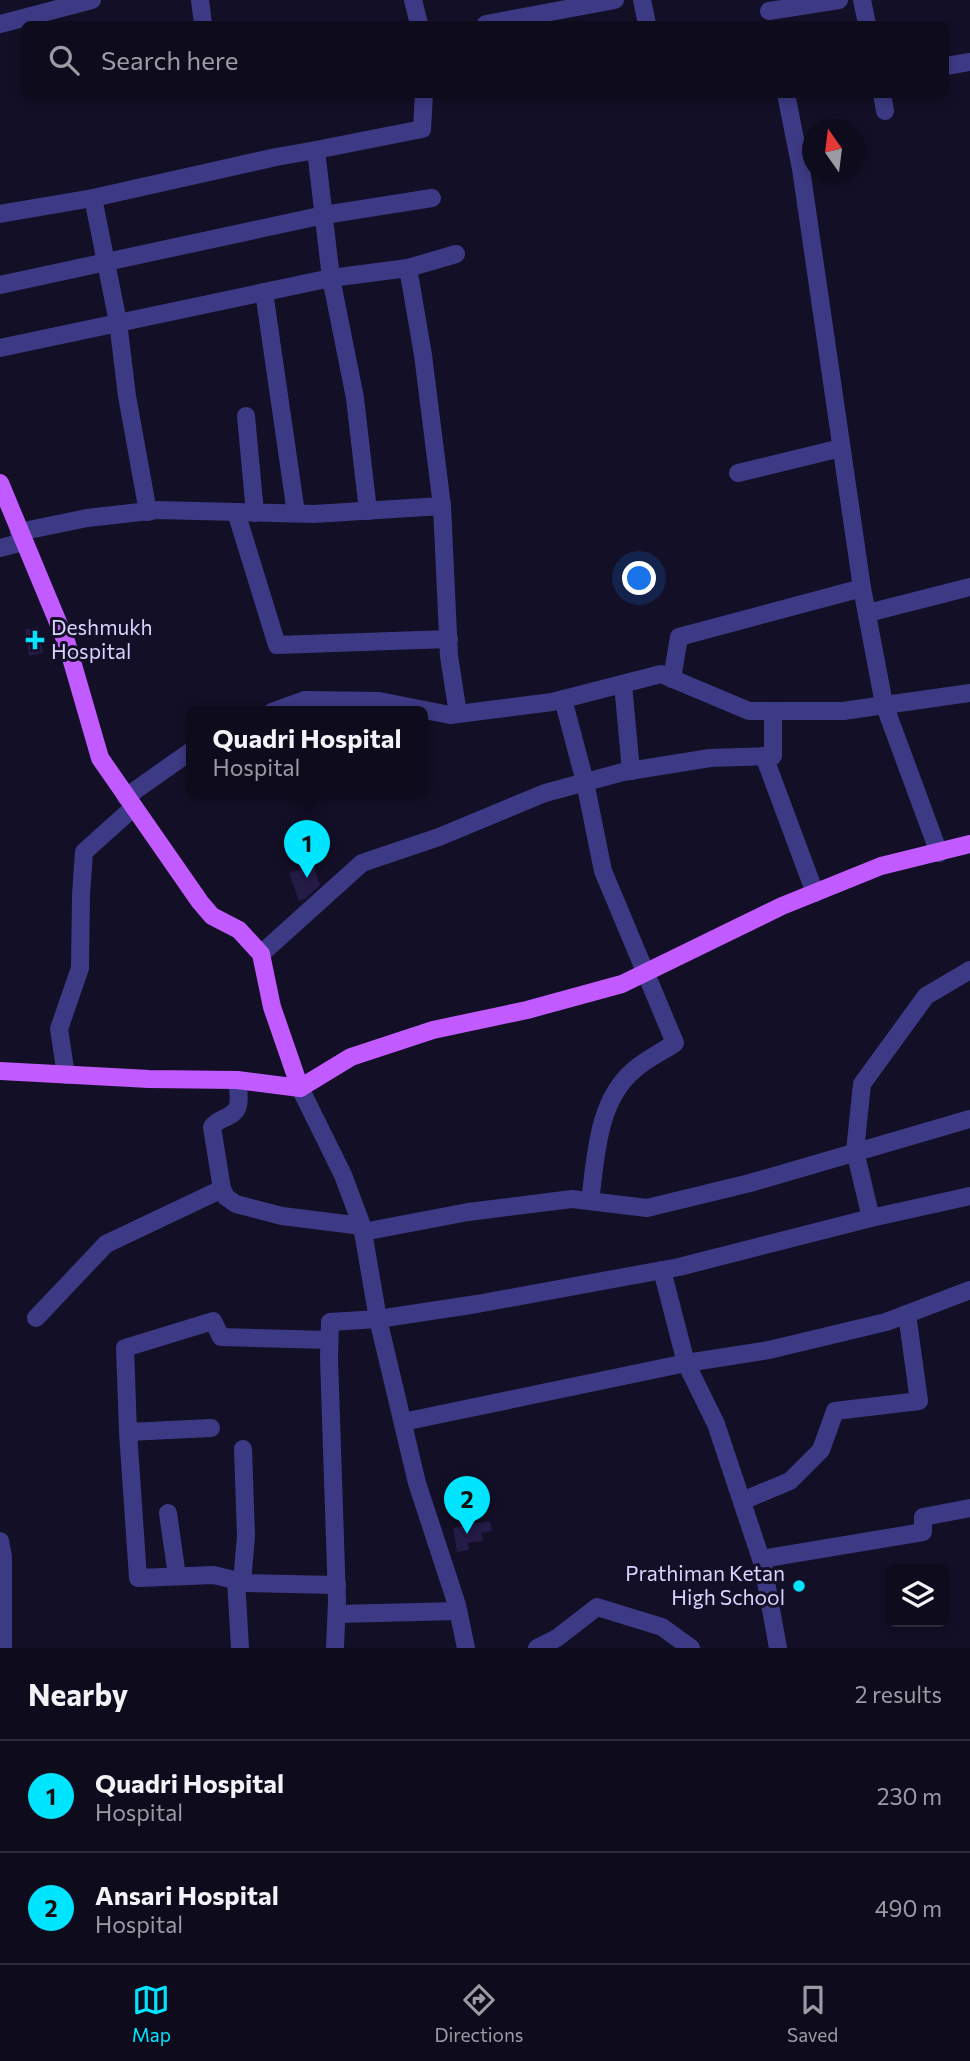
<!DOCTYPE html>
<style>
:root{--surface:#0e0b1c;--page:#171425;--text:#f1f3f6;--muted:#9b9ba3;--line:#2e2b3b;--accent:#00e5ff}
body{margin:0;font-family:Commissioner,sans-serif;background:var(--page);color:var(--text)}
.controls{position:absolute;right:21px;bottom:21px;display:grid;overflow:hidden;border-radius:10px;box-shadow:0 4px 10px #0003}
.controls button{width:63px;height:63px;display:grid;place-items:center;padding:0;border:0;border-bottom:2px solid var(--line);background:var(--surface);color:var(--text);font:35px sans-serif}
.compass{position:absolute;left:802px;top:119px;width:63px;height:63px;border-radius:50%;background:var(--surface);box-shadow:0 4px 10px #0003;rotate:346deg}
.you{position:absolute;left:640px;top:579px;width:24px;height:24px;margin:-18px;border:5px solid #fff;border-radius:50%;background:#1a73e8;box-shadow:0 0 0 10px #1a73e833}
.badge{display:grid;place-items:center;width:46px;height:46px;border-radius:50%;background:var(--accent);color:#111;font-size:23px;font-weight:700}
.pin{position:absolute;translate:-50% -58px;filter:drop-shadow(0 2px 4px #0008)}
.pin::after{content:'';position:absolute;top:37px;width:24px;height:21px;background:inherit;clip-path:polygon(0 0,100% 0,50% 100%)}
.popup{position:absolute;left:186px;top:706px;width:242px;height:91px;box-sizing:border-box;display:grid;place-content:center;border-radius:10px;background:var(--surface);filter:drop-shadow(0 2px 5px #0005);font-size:23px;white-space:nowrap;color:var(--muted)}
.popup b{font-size:26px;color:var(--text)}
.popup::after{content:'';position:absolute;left:50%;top:100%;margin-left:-14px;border:14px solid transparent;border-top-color:var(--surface)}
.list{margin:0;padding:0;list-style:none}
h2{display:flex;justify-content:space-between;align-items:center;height:91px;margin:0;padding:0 28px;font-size:30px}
h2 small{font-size:23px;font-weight:400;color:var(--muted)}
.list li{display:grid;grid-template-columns:46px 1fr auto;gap:21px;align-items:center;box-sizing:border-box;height:112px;padding:0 28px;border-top:2px solid var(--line)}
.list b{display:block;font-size:26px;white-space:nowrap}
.list p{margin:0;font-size:23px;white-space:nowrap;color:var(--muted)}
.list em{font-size:23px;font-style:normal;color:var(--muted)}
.icon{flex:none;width:38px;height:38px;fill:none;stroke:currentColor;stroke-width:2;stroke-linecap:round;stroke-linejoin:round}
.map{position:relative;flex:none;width:970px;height:1648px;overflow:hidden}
.search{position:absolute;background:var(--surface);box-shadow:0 4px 10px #0003;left:21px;right:21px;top:21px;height:77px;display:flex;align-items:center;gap:18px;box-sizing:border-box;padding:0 24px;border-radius:10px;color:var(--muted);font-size:26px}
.sheet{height:315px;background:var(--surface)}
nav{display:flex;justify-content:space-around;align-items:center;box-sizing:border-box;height:98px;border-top:2px solid var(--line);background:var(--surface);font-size:19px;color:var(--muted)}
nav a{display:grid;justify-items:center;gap:4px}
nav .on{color:var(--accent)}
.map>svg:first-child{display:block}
.building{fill:#241b47}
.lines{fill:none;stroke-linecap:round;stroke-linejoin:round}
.minor{stroke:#3d3a85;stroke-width:18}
.major{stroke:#c25bff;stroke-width:18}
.poi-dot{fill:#00e5ff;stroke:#130f26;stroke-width:2.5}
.labels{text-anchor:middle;stroke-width:6;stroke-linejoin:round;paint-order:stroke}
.poi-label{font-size:21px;fill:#d9d4ff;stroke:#130f26;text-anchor:start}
</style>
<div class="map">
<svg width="970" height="1648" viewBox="0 0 970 1648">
<rect width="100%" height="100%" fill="#130f26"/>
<!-- building -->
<g class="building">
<polygon points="39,627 43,653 29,656 25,629"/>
<polygon points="309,854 320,885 305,899 299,901 289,873 301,869 297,858"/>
<polygon points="490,1521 492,1531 481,1533 483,1541 468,1543 469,1550 457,1552 453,1528"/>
</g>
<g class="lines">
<!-- minor -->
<g class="minor">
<polyline points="200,0 203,24"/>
<polyline points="413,0 419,24"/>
<polyline points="642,0 647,24"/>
<polyline points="862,0 867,24"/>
<polyline points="769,11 839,0"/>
<polyline points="0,24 92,0"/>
<polyline points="486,24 615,0"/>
<polyline points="946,66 970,62"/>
<polyline points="786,94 801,169 862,588 884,704 939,853"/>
<polyline points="882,94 885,111"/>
<polyline points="316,150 422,129 424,94"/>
<polyline points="93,198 276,157 316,150 331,278 355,398 368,511"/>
<polyline points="0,214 93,198 118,322 127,396 148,512"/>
<polyline points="408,268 456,254"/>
<polyline points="0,285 324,215 432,198"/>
<polyline points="264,292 296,513"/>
<polyline points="0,348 331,278 408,268 423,355 442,506 314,514 158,510 87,518 19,532"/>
<polyline points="246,416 255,513"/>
<polyline points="738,473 841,448"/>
<polyline points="442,506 449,656 458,714"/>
<polyline points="236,512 277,645 449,639"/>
<polyline points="0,548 23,542"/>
<polyline points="868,613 970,587"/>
<polyline points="672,679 679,637 862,588"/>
<polyline points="623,684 631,771"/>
<path d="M 563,699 L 585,782 L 603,871 L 675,1043 C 662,1052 646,1059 634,1070 C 597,1101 596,1157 590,1201"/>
<polyline points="272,712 305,700 379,701 450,715 458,714 552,702 661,674 749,711 843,711 970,693"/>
<polyline points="764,756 815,893"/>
<polyline points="126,797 191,751"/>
<polyline points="261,954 362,863 439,837 545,793 623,772 710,758 773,756 773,711"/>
<polyline points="66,1075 59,1029 80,968 81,895 84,852 134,807"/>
<path d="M 237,1080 C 238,1088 240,1097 238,1105 C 236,1118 218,1117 212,1127 L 222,1189 L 226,1197 L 236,1204 L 282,1216 L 362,1226"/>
<polyline points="300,1088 343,1175 362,1226 378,1319 417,1483 457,1605 466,1648"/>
<polyline points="871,1218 855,1151 862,1084 926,996 970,970"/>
<polyline points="363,1232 468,1212 572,1199 647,1208 750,1183 970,1119"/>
<polyline points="662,1270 686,1363 716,1424 763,1565 778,1648"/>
<polyline points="36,1318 106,1244 222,1189"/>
<polyline points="329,1340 221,1337 213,1321 125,1348 128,1432 138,1578 214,1575 246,1583 337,1585"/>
<polyline points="403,1422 686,1363 769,1350 886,1322 970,1290"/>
<polyline points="128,1432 211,1428"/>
<polyline points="742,1501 790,1481 821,1450 835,1411 919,1401 907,1314"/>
<polyline points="168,1513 177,1576"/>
<polyline points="0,1541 3,1557 3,1648"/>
<polyline points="761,1559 923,1532 923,1517 970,1508"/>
<polyline points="236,1580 240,1648"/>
<polyline points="242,1582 246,1536 243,1449"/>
<polyline points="337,1614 458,1611"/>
<polyline points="335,1648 337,1600 329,1358 330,1322 378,1319 477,1304 679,1267 871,1218 970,1196"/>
<polyline points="537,1648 557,1638 597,1607 662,1627 691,1648"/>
</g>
<!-- major -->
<g class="major">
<polyline points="0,483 67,644 100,758 200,902 212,916 239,930 261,954 272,1007 300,1088"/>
<polyline points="0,1071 149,1079 237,1080 300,1088 351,1057 433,1030 527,1010 622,984 782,906 881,866 970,844"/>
</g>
</g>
<!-- markers -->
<g class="poi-dot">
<path d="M31.5 629.5h7v7h7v7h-7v7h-7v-7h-7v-7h7z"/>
<circle cx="799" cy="1586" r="7"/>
</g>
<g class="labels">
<!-- poi labels -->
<g class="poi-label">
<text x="51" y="635">Deshmukh<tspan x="51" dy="24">Hospital</tspan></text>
<text x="785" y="1581" text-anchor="end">Prathiman Ketan<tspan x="785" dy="24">High School</tspan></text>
</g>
</g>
</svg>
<div class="controls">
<button><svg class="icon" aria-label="layers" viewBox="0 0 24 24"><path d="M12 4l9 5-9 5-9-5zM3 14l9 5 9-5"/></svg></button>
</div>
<svg class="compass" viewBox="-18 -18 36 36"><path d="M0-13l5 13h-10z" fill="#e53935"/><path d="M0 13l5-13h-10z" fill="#9b9ba3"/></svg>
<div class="you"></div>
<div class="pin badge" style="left:307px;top:878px">1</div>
<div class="popup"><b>Quadri Hospital</b>Hospital</div>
<div class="pin badge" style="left:467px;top:1534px">2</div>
<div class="search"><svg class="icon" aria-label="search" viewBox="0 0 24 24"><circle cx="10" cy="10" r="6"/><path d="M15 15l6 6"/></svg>Search here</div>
</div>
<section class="sheet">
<h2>Nearby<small>2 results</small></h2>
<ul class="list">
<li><span class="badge">1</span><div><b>Quadri Hospital</b><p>Hospital</p></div><em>230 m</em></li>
<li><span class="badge">2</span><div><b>Ansari Hospital</b><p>Hospital</p></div><em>490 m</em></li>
</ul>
</section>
<nav>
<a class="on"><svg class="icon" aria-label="map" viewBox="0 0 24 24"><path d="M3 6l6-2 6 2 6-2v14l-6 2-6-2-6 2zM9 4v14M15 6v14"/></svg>Map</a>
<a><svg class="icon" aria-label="directions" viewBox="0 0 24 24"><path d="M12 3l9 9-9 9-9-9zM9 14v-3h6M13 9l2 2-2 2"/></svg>Directions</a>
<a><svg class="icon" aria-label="saved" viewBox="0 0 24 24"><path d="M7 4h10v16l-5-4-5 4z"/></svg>Saved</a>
</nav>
